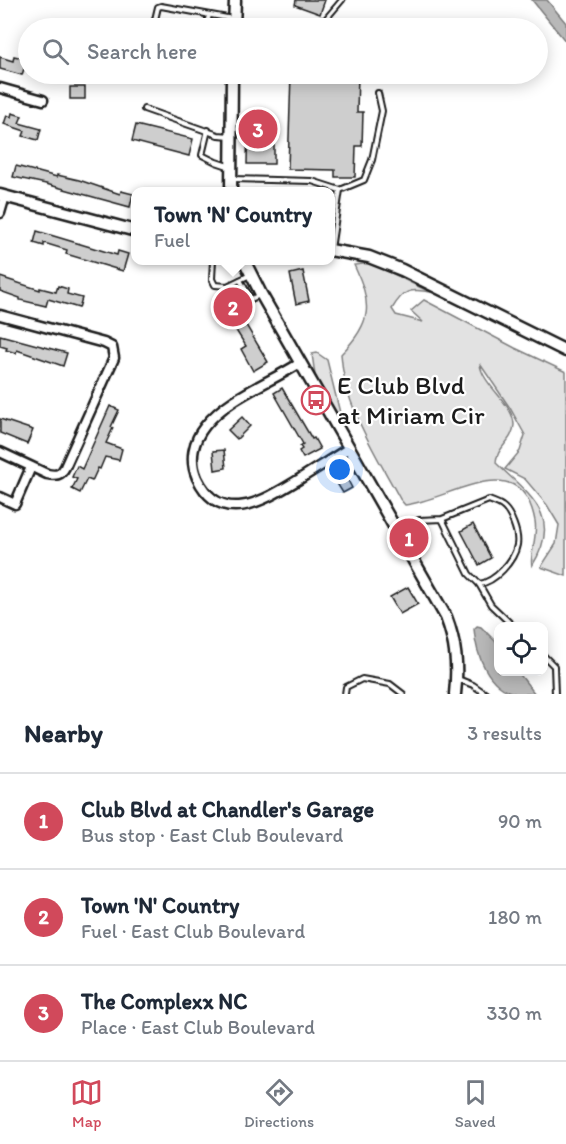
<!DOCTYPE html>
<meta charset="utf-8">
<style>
:root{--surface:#fff;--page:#f6f6f7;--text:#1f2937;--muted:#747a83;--line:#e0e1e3;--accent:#d1495b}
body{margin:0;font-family:Itim,sans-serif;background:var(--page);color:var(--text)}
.controls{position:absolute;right:18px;bottom:18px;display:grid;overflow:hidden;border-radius:12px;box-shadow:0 3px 15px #0003}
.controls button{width:54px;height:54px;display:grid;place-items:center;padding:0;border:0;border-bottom:2px solid var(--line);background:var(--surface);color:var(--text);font:30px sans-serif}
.you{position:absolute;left:340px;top:470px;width:21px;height:21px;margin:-15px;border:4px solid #fff;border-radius:50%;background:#1a73e8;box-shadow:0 0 0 9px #1a73e833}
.badge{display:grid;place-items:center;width:39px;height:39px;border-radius:50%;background:var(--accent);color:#fff;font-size:20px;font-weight:700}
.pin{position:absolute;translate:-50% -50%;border:3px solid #fff;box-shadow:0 2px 6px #0006}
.popup{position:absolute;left:131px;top:187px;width:204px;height:78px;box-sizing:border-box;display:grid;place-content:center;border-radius:12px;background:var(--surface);filter:drop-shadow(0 2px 4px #0005);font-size:20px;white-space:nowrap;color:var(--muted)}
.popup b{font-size:22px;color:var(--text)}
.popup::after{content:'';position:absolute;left:50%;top:100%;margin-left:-12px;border:12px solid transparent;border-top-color:var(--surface)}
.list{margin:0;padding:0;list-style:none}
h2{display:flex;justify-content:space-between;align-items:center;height:78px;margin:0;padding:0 24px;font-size:26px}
h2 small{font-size:20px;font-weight:400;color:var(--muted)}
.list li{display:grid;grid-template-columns:39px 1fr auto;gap:18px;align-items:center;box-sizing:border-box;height:96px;padding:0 24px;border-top:2px solid var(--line)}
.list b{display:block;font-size:22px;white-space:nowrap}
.list p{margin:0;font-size:20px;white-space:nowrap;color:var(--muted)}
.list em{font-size:20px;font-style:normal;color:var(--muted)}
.icon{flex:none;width:33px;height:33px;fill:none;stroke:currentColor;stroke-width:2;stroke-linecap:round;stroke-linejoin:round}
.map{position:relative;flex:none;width:566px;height:694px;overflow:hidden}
.search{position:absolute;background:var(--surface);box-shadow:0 3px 15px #0003;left:18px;right:18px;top:18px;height:66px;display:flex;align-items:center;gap:15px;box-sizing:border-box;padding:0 21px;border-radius:33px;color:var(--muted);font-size:22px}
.sheet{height:366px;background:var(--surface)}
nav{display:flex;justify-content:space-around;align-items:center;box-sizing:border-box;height:84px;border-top:2px solid var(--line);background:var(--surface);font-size:16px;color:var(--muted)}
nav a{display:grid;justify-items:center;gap:3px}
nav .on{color:var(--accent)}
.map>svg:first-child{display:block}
.green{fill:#e2e2e2;stroke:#7f7f7f;stroke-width:1.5}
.water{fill:#b8b8b8;stroke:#7a7a7a;stroke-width:1.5}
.building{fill:#cecece;stroke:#1c1c1c;stroke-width:1.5}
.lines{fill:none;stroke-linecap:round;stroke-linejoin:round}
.service-casing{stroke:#1c1c1c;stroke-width:8}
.minor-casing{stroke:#1c1c1c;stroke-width:13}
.tertiary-casing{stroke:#1c1c1c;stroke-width:15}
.service{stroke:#fff;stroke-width:4}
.minor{stroke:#fff;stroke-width:8}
.tertiary{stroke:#fff;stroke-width:10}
.labels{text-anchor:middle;stroke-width:4.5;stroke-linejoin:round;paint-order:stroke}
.poi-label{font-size:26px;fill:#1c1c1c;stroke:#fff;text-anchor:start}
</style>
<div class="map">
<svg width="566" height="694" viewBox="0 0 566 694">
<rect width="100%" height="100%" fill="#fff"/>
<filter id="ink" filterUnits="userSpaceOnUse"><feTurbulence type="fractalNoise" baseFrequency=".0167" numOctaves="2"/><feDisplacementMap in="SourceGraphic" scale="12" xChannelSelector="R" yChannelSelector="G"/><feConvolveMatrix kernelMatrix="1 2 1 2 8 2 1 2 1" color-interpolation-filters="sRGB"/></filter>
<g filter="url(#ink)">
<!-- green -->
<g class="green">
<path d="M 371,263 C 392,272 410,284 431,292 C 410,288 403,290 392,309 L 396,315 L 423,322 L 411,311 L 424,300 L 515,348 L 566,372 L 566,576 L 541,567 L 556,544 L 559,525 L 547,505 L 525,479 L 505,469 L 520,451 L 525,435 L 510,408 L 480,364 C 482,385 514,404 514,425 C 513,441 496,448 496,463 C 529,495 564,516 532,566 C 529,557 538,536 535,521 C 521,445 450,500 405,505 L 400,499 C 376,454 344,407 341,354 C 373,322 372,304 354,265 Z"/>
<polygon points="317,353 327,360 342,421 337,416 315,375 312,354"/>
</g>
<!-- water -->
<g class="water">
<polygon points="532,0 547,0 566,23 566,42"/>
<path d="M 477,626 L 481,627 L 498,644 L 498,672 L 518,672 L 535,694 C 529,694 521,694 516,694 C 487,687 476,654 474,629 Z"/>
</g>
<!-- building -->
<g class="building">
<polygon points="296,0 325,0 320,14 295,5"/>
<polygon points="14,56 27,59 22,75 0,69 0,57 13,61"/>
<polygon points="291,74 358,74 357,112 363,112 362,146 356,146 355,177 335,177 335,170 288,169"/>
<rect x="70" y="87" width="15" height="12"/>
<polygon points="12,113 22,116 19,123 41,129 38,140 23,136 25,131 4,124 7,115 11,117"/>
<polygon points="248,114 268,114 268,143 274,144 274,164 247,164"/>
<polygon points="136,125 193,139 189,156 132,141"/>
<polygon points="16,166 57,177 57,175 79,180 120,194 121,191 133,194 130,207 46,184 13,177"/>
<polygon points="37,231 117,255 118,251 128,254 123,271 66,254 67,250 44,243 44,246 34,243"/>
<polygon points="303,271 309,301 296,304 290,274"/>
<polygon points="0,277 40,290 40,288 56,292 58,286 68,289 67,294 82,298 79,308 48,299 46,306 20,300 20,298 0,291"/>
<polygon points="238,291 239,293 241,292 249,302 245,305 248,310 240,315 268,362 253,371 241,349 246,346 230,321 228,322 217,304"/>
<polygon points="0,335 67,353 63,366 17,350 16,353 6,350 7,348 0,346"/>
<polygon points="282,388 312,439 314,438 320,449 303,458 299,451 302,449 300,446 303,444 274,393"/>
<polygon points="110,406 119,410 111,427 113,428 106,443 122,449 119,460 105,457 100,469 98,468 92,481 87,479 80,493 72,489 77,479 72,477 77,466 82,469"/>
<polygon points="242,417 250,426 237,439 228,430"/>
<polygon points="0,419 33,430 27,444 0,433"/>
<polygon points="224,450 226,468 215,470 213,451"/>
<polygon points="343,471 352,488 343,493 333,477"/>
<polygon points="473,524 491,558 479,565 461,531"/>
<polygon points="408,587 418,604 400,614 390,597"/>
</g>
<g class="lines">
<!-- service casing -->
<g class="service-casing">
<g id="service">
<polyline points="286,22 309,22 309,28"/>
<polyline points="309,22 325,20 342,0"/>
<polyline points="153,28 158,7 161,6 233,19"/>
<polyline points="206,28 209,15"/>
<polyline points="144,109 218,135 231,136"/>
<polyline points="208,130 202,155 216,162 231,167"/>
<polyline points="232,179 312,181 340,190"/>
<polyline points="331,249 340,190 364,180 372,160 382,111 378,93"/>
<polyline points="213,260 212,279 215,285 227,286 250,275"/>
<polyline points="240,280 251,299 260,295"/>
<path d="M 399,532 L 419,520 L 442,519 L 469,574 L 479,584 C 495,582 514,561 517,545 C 519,534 511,512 502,506 C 498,503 493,502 489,500 L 442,519"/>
<polyline points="479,584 491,605 513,626"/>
<polyline points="544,656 554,666 555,694"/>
<polyline points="458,679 473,685 486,694"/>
<polyline points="345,694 346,687 362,679 390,684 403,694"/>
</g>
</g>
<!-- minor casing -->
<g class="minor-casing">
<g id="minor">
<polyline points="0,88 43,100"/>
<polyline points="0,213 5,196"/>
<path d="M 0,315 L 104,343 L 112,347 L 114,358 L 65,467 C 61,475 56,476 47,474 L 0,452"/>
<path d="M 300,363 C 269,383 228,397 205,426 C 193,441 189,460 197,478 C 221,528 265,500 298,480 C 315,469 332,459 349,448"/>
<polyline points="0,497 15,504 31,467"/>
</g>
</g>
<!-- tertiary casing -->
<g class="tertiary-casing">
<g id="tertiary">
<polyline points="234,28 235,0"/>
<polyline points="231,192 232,74"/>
<polyline points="0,195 136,231"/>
<polyline points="330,250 369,257 402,270 566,351"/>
<path d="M 244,260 L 261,294 L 446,617 C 456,643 458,666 455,694"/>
</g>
</g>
<!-- service -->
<use href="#service" class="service"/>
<!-- minor -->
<use href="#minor" class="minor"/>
<!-- tertiary -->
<use href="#tertiary" class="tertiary"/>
</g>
</g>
<!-- icons -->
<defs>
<g id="bus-ring" transform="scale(1.5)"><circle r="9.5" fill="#fff" stroke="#d1495b" stroke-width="1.5"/><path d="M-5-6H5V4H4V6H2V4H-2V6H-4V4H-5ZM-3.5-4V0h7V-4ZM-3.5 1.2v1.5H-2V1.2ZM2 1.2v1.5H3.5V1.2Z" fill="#d1495b"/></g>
</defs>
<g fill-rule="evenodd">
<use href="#bus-ring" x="316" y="400"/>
</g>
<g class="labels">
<!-- poi labels -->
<g class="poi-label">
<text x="337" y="394">E Club Blvd<tspan x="337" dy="30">at Miriam Cir</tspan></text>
</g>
</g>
</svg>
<div class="controls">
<button><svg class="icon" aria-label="locate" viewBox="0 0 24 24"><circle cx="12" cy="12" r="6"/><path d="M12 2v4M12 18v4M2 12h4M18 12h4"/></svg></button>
</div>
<div class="you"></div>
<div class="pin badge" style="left:409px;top:538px">1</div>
<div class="pin badge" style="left:233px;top:307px">2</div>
<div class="popup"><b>Town 'N' Country</b>Fuel</div>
<div class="pin badge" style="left:258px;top:129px">3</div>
<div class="search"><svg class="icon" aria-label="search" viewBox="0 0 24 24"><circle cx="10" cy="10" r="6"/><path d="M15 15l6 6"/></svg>Search here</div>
</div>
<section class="sheet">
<h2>Nearby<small>3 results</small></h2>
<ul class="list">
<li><span class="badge">1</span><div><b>Club Blvd at Chandler's Garage</b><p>Bus stop · East Club Boulevard</p></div><em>90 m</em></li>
<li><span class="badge">2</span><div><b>Town 'N' Country</b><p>Fuel · East Club Boulevard</p></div><em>180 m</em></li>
<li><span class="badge">3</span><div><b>The Complexx NC</b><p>Place · East Club Boulevard</p></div><em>330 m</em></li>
</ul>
</section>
<nav>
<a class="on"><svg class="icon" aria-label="map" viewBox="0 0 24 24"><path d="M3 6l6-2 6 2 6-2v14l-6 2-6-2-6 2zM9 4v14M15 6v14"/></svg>Map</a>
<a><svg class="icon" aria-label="directions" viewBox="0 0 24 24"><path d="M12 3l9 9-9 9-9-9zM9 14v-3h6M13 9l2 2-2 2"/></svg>Directions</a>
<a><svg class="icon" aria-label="saved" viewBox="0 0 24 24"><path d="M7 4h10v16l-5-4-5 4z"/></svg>Saved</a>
</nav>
